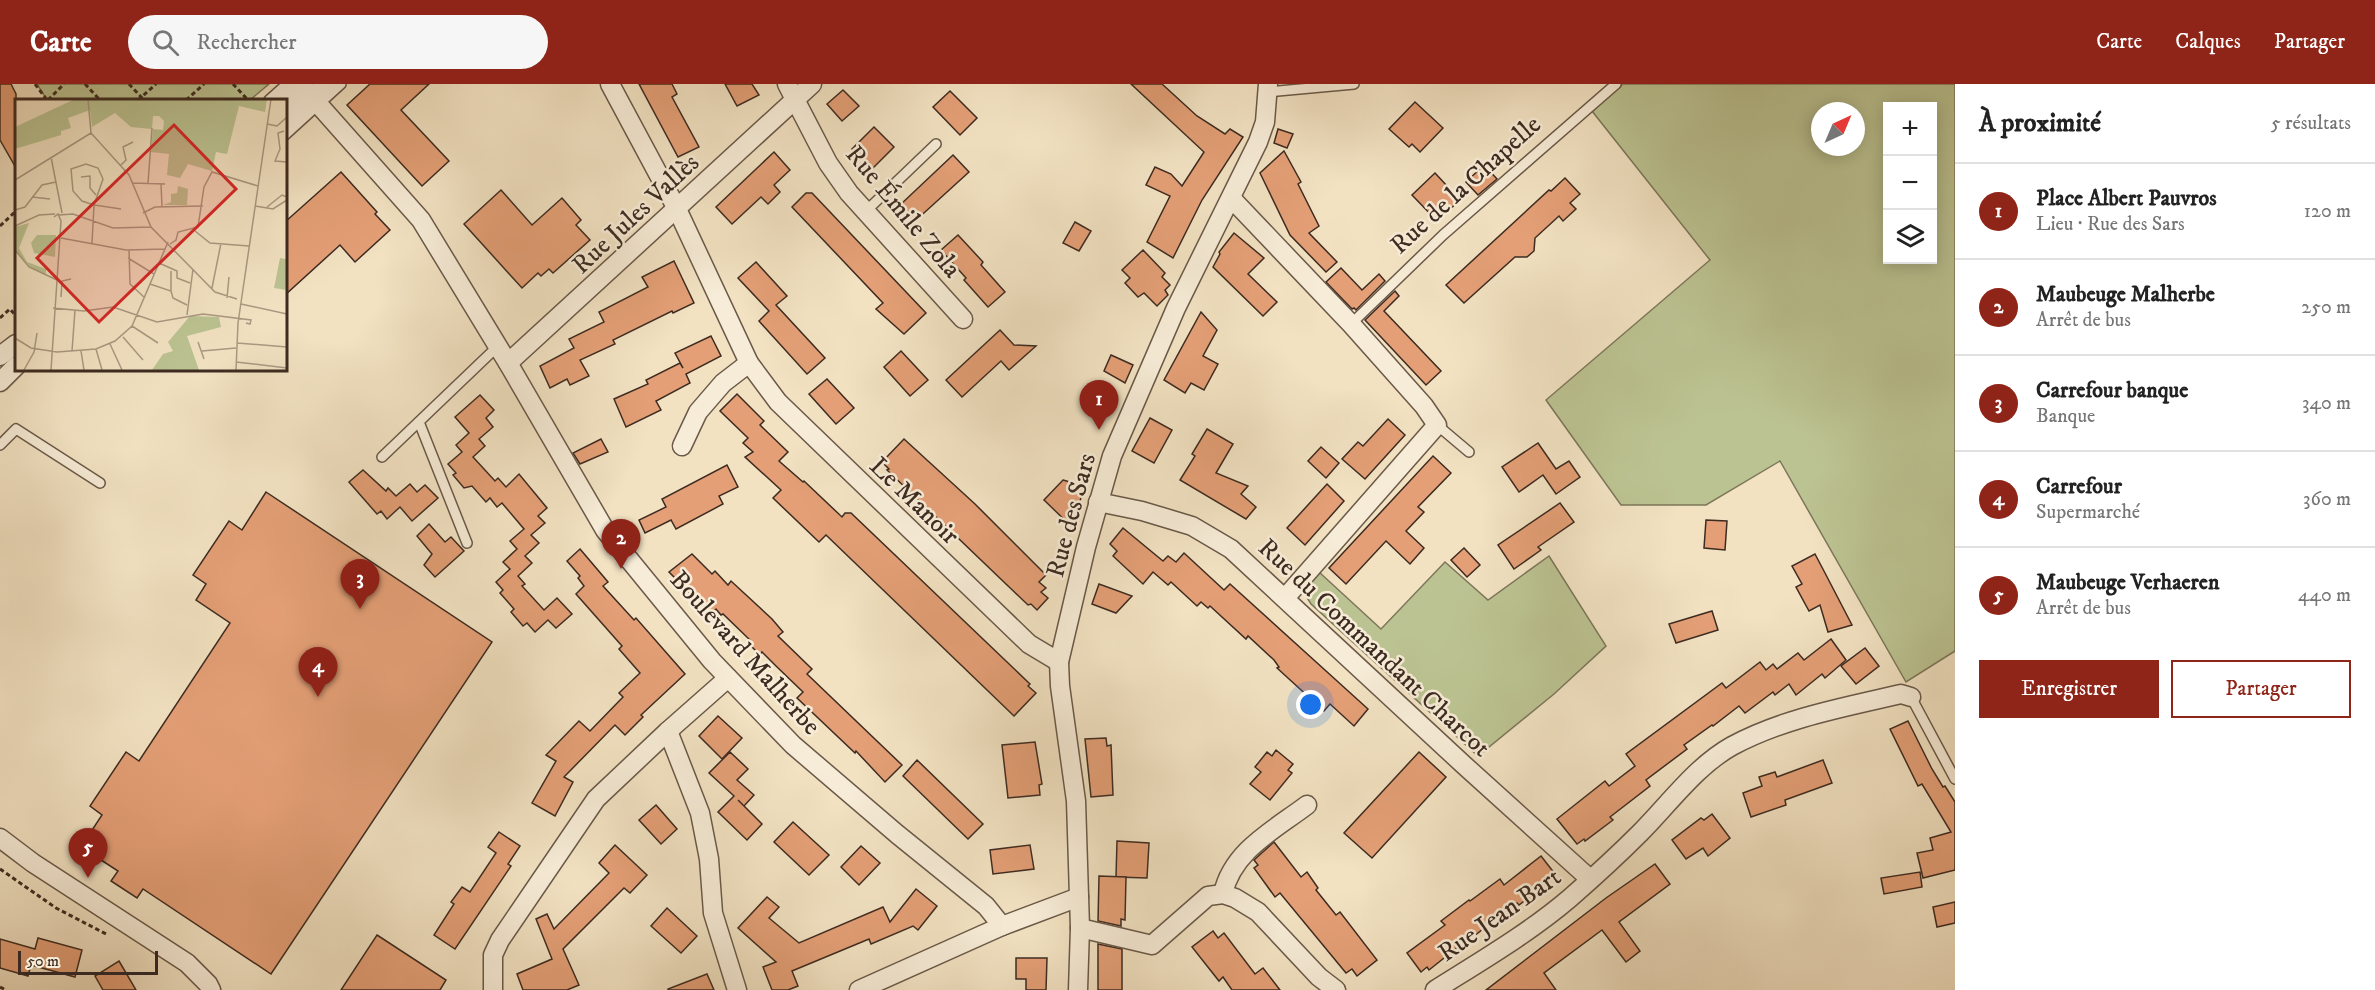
<!DOCTYPE html>
<html lang="fr">
<meta charset="utf-8">
<style>
:root{--surface:#fff;--page:#f6f6f6;--text:#222;--muted:#767676;--line:#e0e0e0;--accent:#8f2418}
body{margin:0;font-family:"IM FELL DW Pica",serif;background:var(--page);color:var(--text)}
.controls{position:absolute;right:18px;top:18px;display:grid;overflow:hidden;border-radius:0px;box-shadow:0 3px 15px #0003}
.controls button{width:54px;height:54px;display:grid;place-items:center;padding:0;border:0;border-bottom:2px solid var(--line);background:var(--surface);color:var(--text);font:30px sans-serif}
.compass{position:absolute;left:1811px;top:18px;width:54px;height:54px;border-radius:50%;background:var(--surface);box-shadow:0 3px 15px #0003;rotate:44deg}
.scale{position:absolute;left:18px;bottom:15px;width:140px;box-sizing:border-box;padding-left:6px;border:3px solid #3d2b21;border-top:0;font-size:16px;line-height:21px;white-space:nowrap;color:#3d2b21;-webkit-text-stroke:4px #f7ecd7;paint-order:stroke}
.you{position:absolute;left:1311px;top:621px;width:21px;height:21px;margin:-15px;border:4px solid #fff;border-radius:50%;background:#1a73e8;box-shadow:0 0 0 9px #1a73e833}
.badge{display:grid;place-items:center;width:39px;height:39px;border-radius:50%;background:var(--accent);color:#fff;font-size:20px;font-weight:700}
.pin{position:absolute;translate:-50% -50px;filter:drop-shadow(0 2px 3px #0008)}
.pin::after{content:'';position:absolute;top:32px;width:21px;height:18px;background:inherit;clip-path:polygon(0 0,100% 0,50% 100%)}
.list{margin:0;padding:0;list-style:none}
h2{display:flex;justify-content:space-between;align-items:center;height:78px;margin:0;padding:0 24px;font-size:26px}
h2 small{font-size:20px;font-weight:400;color:var(--muted)}
.list li{display:grid;grid-template-columns:39px 1fr auto;gap:18px;align-items:center;box-sizing:border-box;height:96px;padding:0 24px;border-top:2px solid var(--line)}
.list b{display:block;font-size:22px;white-space:nowrap}
.list p{margin:0;font-size:20px;white-space:nowrap;color:var(--muted)}
.list em{font-size:20px;font-style:normal;color:var(--muted)}
.actions{display:flex;gap:12px;padding:18px 24px}
.actions a{flex:1;padding:14px 0;border:2px solid var(--accent);border-radius:0px;text-align:center;font-size:21px;color:var(--accent)}
.actions .main{background:var(--accent);color:#fff}
.icon{flex:none;width:33px;height:33px;fill:none;stroke:currentColor;stroke-width:2;stroke-linecap:round;stroke-linejoin:round}
.map{position:relative;flex:none;width:1955px;height:906px;overflow:hidden}
header{display:flex;align-items:center;gap:36px;box-sizing:border-box;height:84px;padding:0 30px;background:var(--accent);color:#fff}
header strong{font-size:28px}
nav{display:flex;gap:33px;margin-inline-start:auto;font-size:21px}
.search{width:420px;height:54px;background:var(--page);display:flex;align-items:center;gap:15px;box-sizing:border-box;padding:0 21px;border-radius:33px;color:var(--muted);font-size:22px}
main{display:flex}
aside{flex:1;background:var(--surface)}
.map>svg:first-child{display:block}
.green{fill:#bcc392;stroke:#7c775a;stroke-width:1.5;fill-rule:evenodd}
.building{fill:#e49f76;stroke:#3d2b21;stroke-width:1.5}
.lines{fill:none;stroke-linecap:round;stroke-linejoin:round}
.service-casing{stroke:#6a5949;stroke-width:12}
.minor-casing{stroke:#6a5949;stroke-width:21}
.path{stroke:#3d2b21;stroke-width:3;stroke-dasharray:4.5 3;stroke-linecap:butt}
.service{stroke:#f7ecd7;stroke-width:9}
.minor{stroke:#f7ecd7;stroke-width:18}
.labels{text-anchor:middle;stroke-width:5;stroke-linejoin:round;paint-order:stroke}
.street-label{font-size:26px;fill:#3d2b21;stroke:#f7ecd7}
.inset-road{fill:none;stroke:#aa9982;stroke-width:1.5}
.view{fill:#d62828;fill-opacity:0.15;stroke:#d62828;stroke-width:3}
.inset-edge{fill:none;stroke:#3d2b21;stroke-width:3}
</style>
<header>
<strong>Carte</strong>
<div class="search"><svg class="icon" aria-label="search" viewBox="0 0 24 24"><circle cx="10" cy="10" r="6"/><path d="M15 15l6 6"/></svg>Rechercher</div>
<nav><a>Carte</a><a>Calques</a><a>Partager</a></nav>
</header>
<main>
<div class="map">
<svg width="1955" height="906" viewBox="0 0 1955 906">
<rect width="100%" height="100%" fill="#f2e2c2"/>
<filter id="stains"><feTurbulence type="fractalNoise" baseFrequency=".00333" numOctaves="4"/><feColorMatrix values="0 0 0 0 .2 0 0 0 0 .09 0 0 0 0 .02 0 0 0 .5 -.17"/></filter>
<radialGradient id="worn" r=".72"><stop offset=".6" stop-color="#630" stop-opacity="0"/><stop offset="1" stop-color="#630" stop-opacity=".3"/></radialGradient>
<!-- green -->
<g class="green">
<polygon points="37,0 269,0 250,16 47,16"/>
<path d="M 1623,0 L 1955,0 L 1955,567 L 1906,598 L 1780,377 L 1706,421 L 1621,421 L 1546,316 L 1710,176 L 1592,27 ZM 1888,22 L 1932,22 L 1932,176 L 1888,176 ZM 1820,27 L 1856,27 L 1856,63 L 1820,63 Z"/>
<polygon points="1549,472 1606,562 1554,610 1478,672 1311,520 1304,509 1304,504 1319,488 1381,545 1445,478 1488,516"/>
</g>
<!-- building -->
<g class="building">
<polygon points="0,0 11,0 16,10 16,84 0,56"/>
<polygon points="370,0 429,0 401,26 449,77 422,102 347,21"/>
<polygon points="639,0 672,0 677,10 672,13 699,63 678,73"/>
<polygon points="725,0 752,0 759,11 737,22"/>
<polygon points="1131,0 1162,0 1197,32 1225,50 1230,45 1243,53 1202,116 1173,174 1147,158 1170,112 1146,101 1155,83 1171,90 1182,102 1204,68"/>
<polygon points="843,6 859,22 842,37 827,20"/>
<polygon points="950,7 977,34 960,51 933,23"/>
<polygon points="1415,18 1443,44 1420,68 1412,60 1409,63 1389,45"/>
<polygon points="874,43 894,63 873,84 852,65"/>
<polygon points="1278,45 1293,50 1287,64 1274,59"/>
<polygon points="1284,67 1301,98 1298,100 1319,142 1309,149 1337,178 1326,188 1290,151 1260,89"/>
<polygon points="774,68 790,86 774,101 780,108 768,120 761,113 732,140 716,123"/>
<polygon points="953,71 969,88 914,138 899,122"/>
<polygon points="1484,81 1497,95 1478,111 1466,98"/>
<polygon points="341,88 377,128 375,130 390,146 355,178 340,161 285,211 285,138"/>
<polygon points="1435,89 1460,116 1437,137 1412,111"/>
<polygon points="1565,94 1580,110 1570,119 1576,125 1563,137 1559,132 1535,154 1534,167 1527,173 1515,173 1464,219 1446,201 1549,106 1551,107"/>
<polygon points="501,106 532,141 562,114 581,136 576,141 590,156 553,189 549,185 541,192 538,189 522,204 464,140"/>
<polygon points="806,109 812,109 926,229 904,250 876,225 883,219 792,123"/>
<polygon points="1075,138 1091,147 1079,167 1063,159"/>
<polygon points="1234,149 1264,174 1248,190 1277,218 1263,232 1213,183 1220,170 1219,168"/>
<polygon points="958,151 983,178 981,181 1005,208 988,223 964,196 966,194 941,166"/>
<polygon points="1143,166 1165,189 1162,193 1170,201 1165,206 1168,211 1157,222 1144,209 1138,213 1125,199 1130,194 1122,186"/>
<polygon points="674,177 694,219 673,229 672,227 613,256 615,260 580,276 589,292 570,301 567,295 550,304 540,282 574,264 569,255 604,238 599,228 648,203 642,193"/>
<polygon points="756,178 787,212 776,221 825,274 807,290 759,237 769,227 738,194"/>
<polygon points="1341,184 1362,206 1379,190 1385,197 1356,226 1354,224 1352,225 1326,198"/>
<polygon points="1395,207 1399,212 1384,227 1441,287 1426,301 1365,236"/>
<polygon points="1201,228 1217,246 1203,272 1218,280 1204,306 1191,299 1185,309 1164,296"/>
<polygon points="1000,246 1014,261 1036,262 1009,286 1001,277 962,313 946,296"/>
<polygon points="711,252 721,272 686,290 690,299 656,317 661,326 626,343 614,315 648,300 646,296 680,279 683,284 675,269"/>
<polygon points="901,267 928,296 910,312 884,283"/>
<polygon points="1111,271 1133,281 1125,299 1104,287"/>
<polygon points="827,295 854,324 836,340 809,310"/>
<polygon points="737,310 764,337 760,341 788,368 779,377 803,398 804,397 842,433 845,429 851,429 1030,600 1028,602 1036,609 1014,632 826,451 819,458 773,414 781,406 745,373 753,368 743,359 748,354 720,327"/>
<polygon points="480,311 494,326 486,334 493,343 479,355 485,362 473,373 495,397 498,394 506,403 519,390 547,424 538,432 545,439 531,451 539,459 525,472 532,479 518,492 525,500 522,502 544,526 557,514 572,530 556,544 548,536 535,548 527,539 523,542 511,528 514,525 500,509 503,506 496,498 510,485 503,478 517,465 510,457 524,445 502,419 497,423 490,414 486,418 472,402 464,404 453,391 456,389 448,380 462,368 456,361 469,349 455,333"/>
<polygon points="1150,334 1172,346 1154,379 1132,367"/>
<polygon points="1388,335 1405,351 1365,395 1342,375 1358,358 1363,362"/>
<polygon points="1207,345 1233,360 1216,389 1248,402 1241,410 1256,423 1246,435 1180,396 1195,372 1192,370"/>
<polygon points="601,355 608,368 580,380 573,369"/>
<polygon points="904,355 975,420 1046,491 1039,498 1046,504 1041,508 1048,514 1037,526 1031,520 1028,521 887,386 889,385 882,378"/>
<polygon points="1538,359 1556,385 1569,377 1580,393 1556,410 1543,391 1519,408 1502,383"/>
<polygon points="1321,363 1339,379 1326,394 1308,377"/>
<polygon points="1433,372 1451,389 1418,423 1424,428 1406,447 1424,464 1410,480 1386,457 1346,500 1329,484"/>
<polygon points="727,381 738,403 719,412 723,420 676,445 671,436 645,449 639,436 666,423 662,415"/>
<polygon points="363,386 386,407 388,404 396,412 410,400 417,408 425,401 438,414 412,437 400,423 387,435 381,427 377,430 349,398"/>
<polygon points="1063,396 1084,402 1073,444 1044,416"/>
<polygon points="1327,400 1344,417 1305,461 1287,444"/>
<polygon points="266,408 492,558 271,890 143,805 137,814 111,797 118,787 81,763 102,731 90,722 126,668 139,677 230,539 196,516 206,500 193,491 229,437 242,446"/>
<polygon points="1560,419 1574,438 1538,463 1541,466 1514,485 1498,461"/>
<polygon points="1706,436 1727,437 1725,466 1704,464"/>
<polygon points="429,440 445,458 451,453 464,467 435,493 424,481 432,470 417,452"/>
<polygon points="1123,444 1163,477 1168,472 1176,478 1184,469 1224,506 1230,500 1368,625 1354,642 1330,620 1324,627 1277,584 1279,583 1274,576 1248,552 1246,555 1210,522 1208,524 1201,518 1197,522 1171,498 1168,501 1153,488 1143,500 1113,472 1117,467 1110,460"/>
<polygon points="1464,464 1480,481 1467,493 1451,476"/>
<polygon points="580,465 608,498 603,502 634,536 636,534 685,590 641,631 643,633 625,651 615,641 564,693 573,698 555,732 532,719 556,677 546,671 579,637 590,647 623,613 619,609 640,589 619,565 622,562 576,510 584,502 578,494 580,492 567,477"/>
<polygon points="692,470 712,490 715,487 728,501 731,497 772,535 783,548 778,552 812,585 807,590 902,681 885,698 856,667 855,669 797,614 803,608 776,582 762,568 760,571 748,559 750,556 723,530 721,531 716,525 711,530 669,488"/>
<polygon points="1815,470 1825,489 1852,541 1828,548 1820,521 1809,527 1796,503 1802,500 1792,482"/>
<polygon points="1099,500 1132,512 1116,529 1092,520"/>
<polygon points="1712,527 1718,546 1676,559 1669,540"/>
<polygon points="1831,555 1846,576 1825,594 1822,590 1796,611 1789,600 1775,611 1773,608 1745,629 1739,622 1713,642 1712,641 1684,661 1687,665 1646,696 1650,702 1610,733 1613,736 1585,757 1584,755 1577,760 1557,735 1605,697 1609,702 1635,682 1626,670 1722,599 1726,604 1760,578 1766,586 1773,580 1777,585 1798,569 1804,576"/>
<polygon points="1865,564 1879,582 1856,600 1841,582"/>
<polygon points="718,632 742,654 722,675 699,652"/>
<polygon points="1908,637 1932,685 1943,703 1945,702 1955,718 1955,786 1923,794 1917,769 1933,766 1930,754 1951,748 1922,700 1918,702 1890,645"/>
<polygon points="1106,654 1107,662 1111,661 1113,711 1091,713 1085,655"/>
<polygon points="1035,658 1042,700 1039,701 1040,711 1008,714 1002,661"/>
<polygon points="1276,666 1293,680 1288,686 1292,689 1270,716 1250,700 1261,688 1255,683 1267,668 1272,672"/>
<polygon points="730,668 748,685 737,696 754,711 744,722 738,716 762,740 747,756 718,728 734,712 709,689"/>
<polygon points="1419,668 1446,693 1372,774 1344,749"/>
<polygon points="917,676 983,740 968,755 903,692"/>
<polygon points="1823,676 1832,699 1785,716 1786,721 1751,733 1743,709 1762,702 1759,693 1775,688 1777,693"/>
<polygon points="656,721 677,745 661,760 639,736"/>
<polygon points="1712,730 1730,754 1708,772 1703,764 1686,775 1672,756 1701,734 1704,736"/>
<polygon points="793,738 829,771 809,791 774,758"/>
<polygon points="499,748 520,762 508,780 511,782 455,865 434,851 454,820 451,818 462,803 470,808 496,769 488,763"/>
<polygon points="1117,757 1149,759 1147,794 1116,793"/>
<polygon points="1274,758 1301,793 1307,788 1318,804 1316,806 1336,831 1340,828 1377,876 1357,892 1352,885 1346,889 1280,809 1275,813 1254,784 1258,781 1254,776"/>
<polygon points="615,761 647,791 630,809 624,804 563,865 579,901 567,906 523,906 517,890 552,875 536,835 547,830 554,845 609,789 599,779"/>
<polygon points="1030,761 1034,785 993,790 990,766"/>
<polygon points="861,762 880,779 859,801 841,783"/>
<polygon points="1541,772 1555,790 1548,796 1549,798 1519,821 1517,819 1474,852 1473,851 1429,886 1427,883 1421,888 1407,869 1445,841 1441,837 1469,816 1470,817 1500,795 1504,801"/>
<polygon points="1655,780 1670,800 1619,838 1640,867 1626,878 1602,846 1544,889 1556,906 1486,906 1606,814"/>
<polygon points="1920,788 1922,803 1884,810 1881,794"/>
<polygon points="1099,792 1126,793 1125,836 1121,835 1121,842 1098,837"/>
<polygon points="916,805 937,822 918,846 913,842 871,860 869,855 792,887 798,902 788,906 772,906 763,883 776,878 738,844 767,813 779,823 769,834 799,859 883,823 890,838"/>
<polygon points="1955,818 1955,839 1937,843 1933,823"/>
<polygon points="667,824 697,852 681,869 651,842"/>
<polygon points="1213,847 1218,854 1224,849 1255,890 1263,884 1280,906 1232,906 1223,893 1219,897 1192,863"/>
<polygon points="377,851 446,896 440,906 341,906"/>
<polygon points="38,854 82,866 75,893 31,881 28,892 0,884 0,855 35,865"/>
<polygon points="1098,860 1122,865 1122,906 1098,906"/>
<polygon points="1016,874 1047,874 1046,906 1026,906 1026,895 1016,895"/>
<polygon points="119,877 136,906 103,906 95,892"/>
<polygon points="707,890 714,906 668,906 668,905"/>
</g>
<g class="lines">
<!-- service casing -->
<g class="service-casing">
<g id="service">
<polyline points="1268,8 1354,0"/>
<polyline points="269,16 287,0"/>
<polyline points="285,51 341,0"/>
<polyline points="865,128 936,60"/>
<polyline points="1351,240 1443,151 1616,0"/>
<polyline points="419,338 467,459"/>
<polyline points="1437,341 1469,368"/>
<polyline points="0,361 16,345 100,399"/>
<polyline points="382,373 498,262"/>
<polyline points="1911,613 1955,695"/>
</g>
</g>
<!-- minor casing -->
<g class="minor-casing">
<g id="minor">
<polyline points="610,0 677,125 749,279 778,318 1029,560 1059,578"/>
<polyline points="787,0 828,79 849,109 963,235"/>
<polyline points="285,16 303,0"/>
<polyline points="319,21 421,136 508,279 605,446 712,577 793,661 897,750 986,822 1002,842"/>
<polyline points="285,37 326,0"/>
<polyline points="1232,115 1351,240 1424,322 1437,341 1285,514"/>
<polyline points="0,272 16,260"/>
<polyline points="508,279 812,0"/>
<polyline points="0,298 16,282"/>
<polyline points="682,362 698,328 723,299 749,279"/>
<polyline points="1098,418 1142,427 1192,442 1231,465 1465,682 1590,795"/>
<polyline points="668,647 700,729 709,775 713,829 737,906"/>
<polyline points="0,754 33,779 187,879 208,900 211,906"/>
<path d="M 1223,810 C 1232,767 1274,746 1307,721"/>
<polyline points="1080,844 1152,861 1208,812 1223,810 1235,814 1258,828 1319,893 1336,906"/>
<polyline points="493,906 493,871 500,856 596,715 668,647 728,594"/>
<polyline points="859,906 1002,842 1079,813"/>
<polyline points="1078,906 1080,844 1076,717 1060,602 1059,578 1086,463 1112,372 1176,224 1258,58 1265,38 1268,0"/>
<path d="M 1435,906 C 1481,877 1529,849 1570,814 C 1594,793 1618,771 1640,749 C 1669,720 1696,682 1732,662 C 1784,634 1845,623 1901,610 L 1911,613"/>
</g>
</g>
<!-- path -->
<g class="path">
<polyline points="35,0 47,16"/>
<polyline points="85,0 100,16"/>
<polyline points="129,0 144,16"/>
<polyline points="233,0 248,16"/>
<polyline points="48,16 64,0"/>
<polyline points="138,16 156,0"/>
<polyline points="186,16 204,0"/>
<polyline points="0,142 16,127"/>
<polyline points="0,234 10,225 16,232"/>
<polyline points="0,785 56,824 108,851"/>
<polyline points="0,903 6,906"/>
</g>
<!-- service -->
<use href="#service" class="service"/>
<!-- minor -->
<use href="#minor" class="minor"/>
</g>
<g class="labels">
<!-- street labels -->
<g class="street-label">
<text transform="translate(1465 100) rotate(-42)" y="9">Rue de la Chapelle</text>
<text transform="translate(904 127) rotate(50)" y="9">Rue Émile Zola</text>
<text transform="translate(635 129) rotate(-43)" y="9">Rue Jules Vallès</text>
<text transform="translate(915 416) rotate(44)" y="9">Le Manoir</text>
<text transform="translate(1070 431) rotate(-75)" y="9">Rue des Sars</text>
<text transform="translate(1375 563) rotate(43)" y="9">Rue du Commandant Charcot</text>
<text transform="translate(746 568) rotate(48)" y="9">Boulevard Malherbe</text>
<text transform="translate(1499 830) rotate(-35)" y="9">Rue Jean Bart</text>
</g>
</g>
<!-- overview -->
<g transform="translate(15 15)">
<rect width="272" height="272" fill="#f2e2c2"/>
<path d="M 60,0 L 252,0 L 250,13 L 224,7 L 212,55 L 201,53 L 197,72 L 173,65 L 165,79 L 152,76 L 154,55 L 136,53 L 138,30 L 148,31 L 149,22 L 144,17 L 138,17 L 137,30 L 116,28 L 100,14 L 77,28 L 75,11 L 53,19 L 56,29 L 46,32 L 46,36 L 0,50 L 0,28 ZM 163,87 L 173,90 L 172,106 L 148,106 L 156,103 L 156,95 L 162,94 ZM 14,124 L 4,149 L 12,163 L 31,170 L 31,176 L 16,169 L 0,151 L 0,128 ZM 22,136 L 41,136 L 40,158 L 19,154 L 16,144 ZM 265,159 L 271,160 L 271,191 L 259,189 ZM 175,217 L 204,218 L 206,228 L 172,237 L 184,271 L 137,271 L 148,255 L 158,252 L 153,243 Z" fill="#bcc392"/>
<path class="inset-road" d="M 73,0 L 76,34 L 114,76 L 136,128 L 200,193 L 222,200M 252,25 L 262,27 L 272,18M 269,32 L 263,34 L 265,50 L 260,62 L 272,63M 36,58 L 47,114M 105,67 L 111,61 L 108,48 L 118,43M 66,78 L 75,77 L 75,89 L 81,96M 0,81 L 76,34M 117,84 L 150,85M 133,84 L 137,29M 146,85 L 147,108M 17,98 L 35,100M 240,107 L 258,110 L 272,101M 252,108 L 267,96 L 272,98M 0,111 L 10,108 L 27,86 L 41,83M 128,114 L 140,108 L 188,107M 44,116 L 58,115 L 98,129 L 136,128M 0,127 L 24,116 L 40,115M 180,132 L 195,144 L 234,147M 46,139 L 111,151 L 150,150M 77,144 L 79,106 L 67,102 L 58,92 L 56,70 L 71,65 L 83,69 L 88,80 L 79,106 L 106,110M 155,145 L 161,141 L 163,133 L 183,128 L 189,88 L 197,73 L 243,87M 0,151 L 14,168 L 42,181M 114,151 L 115,185 L 130,199M 113,159 L 139,175M 144,164 L 162,172 L 162,179 L 175,184M 156,172 L 156,192M 135,185 L 156,192 L 158,199 L 172,206M 197,189 L 206,144M 46,198 L 47,182 L 56,180M 212,199 L 214,178M 226,205 L 272,215M 38,209 L 69,212 L 98,208 L 142,223 L 188,215 L 236,221 L 235,225 L 231,224M 172,216 L 178,170M 117,227 L 143,244M 108,238 L 128,261M 0,239 L 16,249 L 42,253 L 81,250 L 100,242 L 117,227 L 153,143M 183,243 L 189,260M 222,244 L 272,248M 95,245 L 107,271M 81,250 L 87,271M 57,252 L 60,211M 66,252 L 69,271M 187,252 L 221,249M 221,263 L 272,269M 9,271 L 19,253 L 22,234M 36,271 L 46,122 L 43,115 L 39,118M 221,271 L 223,224 L 256,0"/>
<path class="view" d="M 159,26 L 221,90 L 84,223 L 22,159 Z"/>
<rect width="272" height="272" class="inset-edge"/>
</g>
<rect width="100%" height="100%" filter="url(#stains)"/>
<rect width="100%" height="100%" fill="url(#worn)"/>
</svg>
<div class="controls">
<button>+</button>
<button>−</button>
<button><svg class="icon" aria-label="layers" viewBox="0 0 24 24"><path d="M12 4l9 5-9 5-9-5zM3 14l9 5 9-5"/></svg></button>
</div>
<svg class="compass" viewBox="-18 -18 36 36"><path d="M0-13l5 13h-10z" fill="#e53935"/><path d="M0 13l5-13h-10z" fill="#767676"/></svg>
<div class="scale">50 m</div>
<div class="you"></div>
<div class="pin badge" style="left:1099px;top:346px">1</div>
<div class="pin badge" style="left:621px;top:485px">2</div>
<div class="pin badge" style="left:360px;top:525px">3</div>
<div class="pin badge" style="left:318px;top:613px">4</div>
<div class="pin badge" style="left:88px;top:794px">5</div>
</div>
<aside>
<h2>À proximité<small>5 résultats</small></h2>
<ul class="list">
<li><span class="badge">1</span><div><b>Place Albert Pauvros</b><p>Lieu · Rue des Sars</p></div><em>120 m</em></li>
<li><span class="badge">2</span><div><b>Maubeuge Malherbe</b><p>Arrêt de bus</p></div><em>250 m</em></li>
<li><span class="badge">3</span><div><b>Carrefour banque</b><p>Banque</p></div><em>340 m</em></li>
<li><span class="badge">4</span><div><b>Carrefour</b><p>Supermarché</p></div><em>360 m</em></li>
<li><span class="badge">5</span><div><b>Maubeuge Verhaeren</b><p>Arrêt de bus</p></div><em>440 m</em></li>
</ul>
<div class="actions"><a class="main">Enregistrer</a><a>Partager</a></div>
</aside>
</main>
